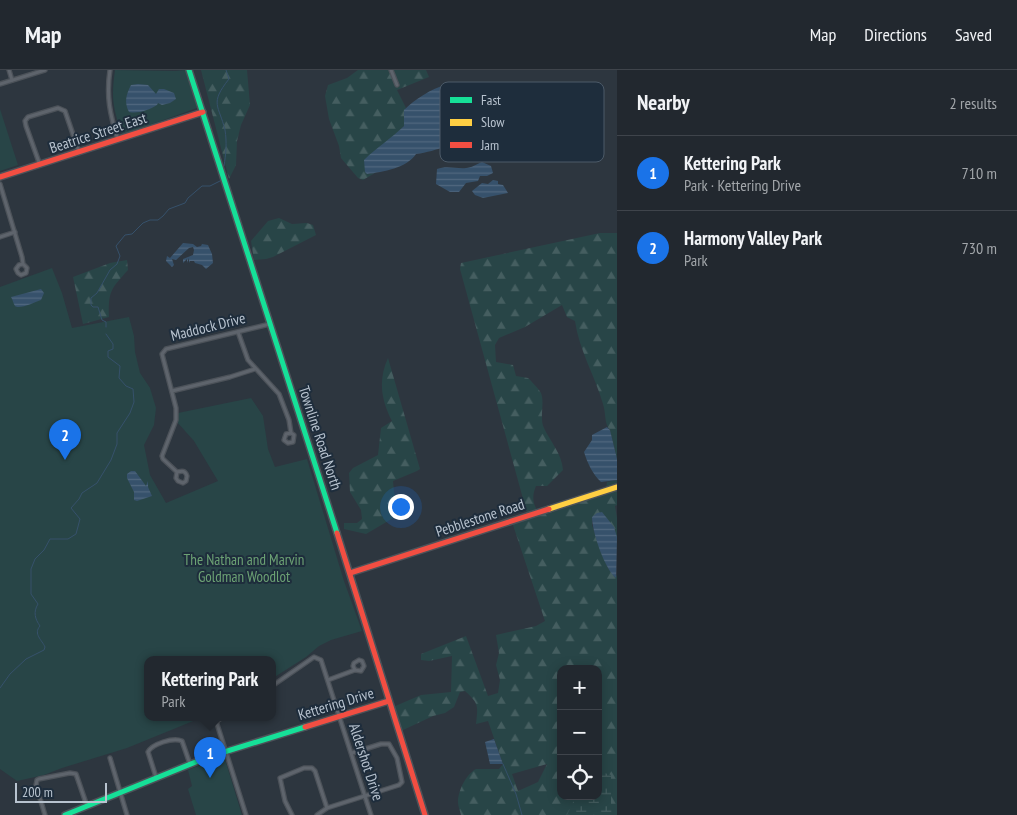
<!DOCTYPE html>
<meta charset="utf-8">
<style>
:root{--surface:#22282f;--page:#2a3037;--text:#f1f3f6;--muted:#a2a6aa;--line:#3f444b;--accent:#1a73e8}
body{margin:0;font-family:"PT Sans Narrow",sans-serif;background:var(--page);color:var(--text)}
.controls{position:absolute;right:15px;bottom:15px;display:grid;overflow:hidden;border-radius:10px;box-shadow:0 2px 12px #0003}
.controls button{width:45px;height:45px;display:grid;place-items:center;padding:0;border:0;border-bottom:1px solid var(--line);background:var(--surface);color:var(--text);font:25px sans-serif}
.scale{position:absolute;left:15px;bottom:12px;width:92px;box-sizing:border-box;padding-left:5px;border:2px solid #b8c3cf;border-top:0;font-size:14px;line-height:18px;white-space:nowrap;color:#b8c3cf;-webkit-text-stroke:4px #1e2d3c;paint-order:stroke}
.you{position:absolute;left:400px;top:436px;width:18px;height:18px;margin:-12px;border:4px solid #fff;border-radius:50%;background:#1a73e8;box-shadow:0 0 0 8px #1a73e833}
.badge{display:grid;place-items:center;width:32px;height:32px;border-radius:50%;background:var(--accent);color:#fff;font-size:16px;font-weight:700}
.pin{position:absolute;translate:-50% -41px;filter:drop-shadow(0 1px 2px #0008)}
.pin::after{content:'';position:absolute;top:26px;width:18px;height:15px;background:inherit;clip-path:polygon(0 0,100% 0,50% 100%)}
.popup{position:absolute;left:144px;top:586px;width:132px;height:65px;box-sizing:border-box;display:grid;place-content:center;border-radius:10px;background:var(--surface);filter:drop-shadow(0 1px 4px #0005);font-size:16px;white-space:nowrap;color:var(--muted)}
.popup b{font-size:19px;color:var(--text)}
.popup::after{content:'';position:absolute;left:50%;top:100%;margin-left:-10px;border:10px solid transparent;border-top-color:var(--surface)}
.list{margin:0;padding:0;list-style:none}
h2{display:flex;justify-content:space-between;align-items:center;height:65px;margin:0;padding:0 20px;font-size:21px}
h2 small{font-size:16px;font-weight:400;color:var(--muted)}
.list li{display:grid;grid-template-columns:32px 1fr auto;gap:15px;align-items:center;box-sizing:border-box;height:75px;padding:0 20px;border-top:1px solid var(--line)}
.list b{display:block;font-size:19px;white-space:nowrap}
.list p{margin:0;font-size:16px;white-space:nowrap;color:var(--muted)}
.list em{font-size:16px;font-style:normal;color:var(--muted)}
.icon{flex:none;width:28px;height:28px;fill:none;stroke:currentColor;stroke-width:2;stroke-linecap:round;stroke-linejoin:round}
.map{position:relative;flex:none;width:617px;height:745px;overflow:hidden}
header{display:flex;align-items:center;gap:30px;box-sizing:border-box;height:70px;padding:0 25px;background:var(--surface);border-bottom:1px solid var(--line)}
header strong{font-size:24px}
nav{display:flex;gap:28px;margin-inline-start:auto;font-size:18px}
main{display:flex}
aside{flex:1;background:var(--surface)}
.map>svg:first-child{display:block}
.forest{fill:url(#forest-firs);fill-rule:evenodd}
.wetland{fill:url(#wetland-marsh)}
.park{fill:#284547}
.water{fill:url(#water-rules)}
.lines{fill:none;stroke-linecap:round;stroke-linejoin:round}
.stream{stroke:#36516b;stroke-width:1}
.street-casing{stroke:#4c5259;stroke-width:5.5}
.fast-casing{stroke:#4c5259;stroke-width:8}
.slow-casing{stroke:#4c5259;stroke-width:8}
.jam-casing{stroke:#4c5259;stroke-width:8}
.street{stroke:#5e646c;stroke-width:3}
.fast{stroke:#16e098;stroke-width:5}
.slow{stroke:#ffcf43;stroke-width:5}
.jam{stroke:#f24e42;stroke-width:5}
.labels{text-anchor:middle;stroke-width:4;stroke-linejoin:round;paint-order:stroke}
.street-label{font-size:15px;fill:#b8c3cf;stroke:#1e2d3c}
.park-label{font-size:15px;fill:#6ca274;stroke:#1e2d3c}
.key{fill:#1e2d3c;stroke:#4c5a68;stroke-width:1}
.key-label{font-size:14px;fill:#b8c3cf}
</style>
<header>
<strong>Map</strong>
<nav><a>Map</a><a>Directions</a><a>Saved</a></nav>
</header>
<main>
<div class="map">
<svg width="617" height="745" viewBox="0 0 617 745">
<defs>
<pattern id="forest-firs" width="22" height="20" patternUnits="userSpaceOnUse" patternTransform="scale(1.25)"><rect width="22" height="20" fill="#284547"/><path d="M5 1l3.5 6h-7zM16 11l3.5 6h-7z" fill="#455e60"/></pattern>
<pattern id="wetland-marsh" width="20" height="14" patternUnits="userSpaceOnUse" patternTransform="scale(1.25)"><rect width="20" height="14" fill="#284547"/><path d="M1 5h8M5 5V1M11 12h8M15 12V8" fill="none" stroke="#455e60"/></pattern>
<pattern id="water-rules" width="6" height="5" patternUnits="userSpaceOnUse" patternTransform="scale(1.25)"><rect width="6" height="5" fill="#36516b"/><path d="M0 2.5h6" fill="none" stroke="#51687f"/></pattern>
</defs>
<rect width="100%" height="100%" fill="#2d363f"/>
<!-- forest -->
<g class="forest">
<polygon points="201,0 247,0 250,35 241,55 237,71 236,95 229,109"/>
<polygon points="358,0 426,0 429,7 397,20 406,38 404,41 404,56 394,66 367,104 375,103 363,110 358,108 341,88 339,76 329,49 325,26 328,15 347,8"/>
<polygon points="279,148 292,154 307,153 313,155 316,165 273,187 266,189 254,190 251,171 268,151"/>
<path d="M 600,163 L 617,163 L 617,389 L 610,360 C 604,354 606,342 603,334 C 595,306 579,280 575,251 L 567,247 L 562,235 L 525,257 L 499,268 L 495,275 L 496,292 L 513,295 L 516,306 L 528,308 C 532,312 538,318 541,323 C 545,333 539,348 544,358 C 550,371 562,384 563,400 L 547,416 L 536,416 C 532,425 532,434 539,443 L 606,420 L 607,412 L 617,410 L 617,435 L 615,436 L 617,448 L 617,471 L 592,447 L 592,455 L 600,479 L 608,498 L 617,506 L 617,745 L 461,745 C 460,741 458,736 458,732 C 458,721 466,704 476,699 L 499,699 L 503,694 L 488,651 L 476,654 C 478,635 479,634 465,621 L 460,622 L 454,637 L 445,643 L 433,646 L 401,661 L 393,637 L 421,625 L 451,622 L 452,586 L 429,591 L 421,590 L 421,584 L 466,566 L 488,626 L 498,623 L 500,610 L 496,595 L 499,583 L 496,565 L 536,556 L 545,551 L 512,452 L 528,447 L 460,199 L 461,193 ZM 561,599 L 598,599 L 598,726 L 561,726 ZM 547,694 L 538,712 L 518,721 L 512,704 Z"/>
<path d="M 127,190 L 128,200 C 111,219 108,221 109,247 L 83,254 L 73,207 L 110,193 Z"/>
<path d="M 388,288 L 420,399 L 417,401 L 393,411 L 394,422 L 400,444 L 366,464 L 344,459 L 344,453 L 357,453 L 362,449 L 361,440 L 350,422 L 349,403 L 353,398 L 378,385 L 381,358 L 392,351 C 381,330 378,310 388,288 Z"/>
</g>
<!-- wetland -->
<polygon class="wetland" points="598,701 611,705 611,735 614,745 567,745 576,726 598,726"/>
<!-- park -->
<g class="park">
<path d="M 115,0 L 175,1 L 186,0 L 197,38 L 122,65 C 113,37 111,29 115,0 Z"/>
<polygon points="0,39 18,95 0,101"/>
<polygon points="52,198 62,223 72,258 129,247 134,266 135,282 140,303 150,318 156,338 154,355 144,375 150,405 166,433 218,411 194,371 177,352 178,343 251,328 263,346 268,379 275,397 307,389 344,511 362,561 331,570 319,576 306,587 273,608 272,589 148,589 148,647 203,647 127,678 62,698 44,705 17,711 0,699 0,217"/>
<polygon points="224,686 242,745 196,745 188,719 192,716 188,700"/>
</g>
<!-- water -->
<g class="water">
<path d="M 138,14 L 148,15 L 156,24 L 159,19 L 164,19 L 174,23 L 176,29 L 170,33 L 162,35 L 158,33 L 157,35 C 149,40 138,44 129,42 C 124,32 126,25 131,15 Z"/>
<path d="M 446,15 C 457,16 468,19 477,24 C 487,31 494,52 494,63 C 481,73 462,73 447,77 C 436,79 427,83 416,84 C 407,98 383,102 367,104 L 365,102 L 364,90 C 377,77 392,68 404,56 L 404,40 C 414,30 432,18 446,15 Z"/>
<path d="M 482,92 L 491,96 L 493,103 L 487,106 L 480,106 L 478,111 L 466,113 L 459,122 L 450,122 L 436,114 L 437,99 C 447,95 456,99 466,98 C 471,98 477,94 482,92 Z"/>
<polygon points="493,110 498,111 498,114 503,115 508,123 483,128 475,125 472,121 482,113 488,114"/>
<polygon points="183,173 193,174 197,177 201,176 202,174 208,175 212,184 213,193 206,199 202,195 195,193 194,191 190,191 189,193 189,188 187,193 187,189 183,193 183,189 193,185 194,180 193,177 189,178 176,190 172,189 174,195 172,197 166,191 167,186 170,188"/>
<path d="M 41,219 L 44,223 L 41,230 C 35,232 19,240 15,236 C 13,233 13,230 11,227 Z"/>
<path d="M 607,357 L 610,360 L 617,389 L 617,410 L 601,412 C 593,405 587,392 584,382 L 592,370 L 592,365 Z"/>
<polygon points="131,401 135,401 146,416 148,411 148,417 152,426 137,431 134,430 134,422 127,408 127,404"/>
<path d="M 602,442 L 614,457 L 617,467 L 616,508 C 605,500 592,462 592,447 L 597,443 Z"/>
<polygon points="494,669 503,694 490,694 485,672"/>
</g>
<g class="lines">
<!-- stream -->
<g class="stream">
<path d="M 224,96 C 226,84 227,72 225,60 C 219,35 209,34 229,9 L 226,0"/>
<polyline points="106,257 106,252 102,250 98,237 93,237 91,235 91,228 97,223 110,200 117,194 120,186 116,176 125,165 132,164 143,153 150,150 158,150 163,146 169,139 185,133 188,128 202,116 210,116 220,111"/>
<path d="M 0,618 L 10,604 L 26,589 L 44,580 L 45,577 C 42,570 33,564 40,556 C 35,549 33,542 38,534 L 31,524 L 31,499 L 35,489 L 44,480 L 50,469 L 68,469 L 76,464 L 80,449 L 71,438 L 79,429 L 82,423 L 97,413 L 111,390 L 117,374 L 117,363 L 130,343 L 134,332 L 133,319 L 126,316 L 119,308 L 120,296 L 108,287 L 108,281 L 113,279 L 113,274 L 106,264"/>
<polyline points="503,694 516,724 522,745"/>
</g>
<!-- street casing -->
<g class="street-casing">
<g id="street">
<polyline points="9,0 12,10"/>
<path d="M 110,0 C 106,26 110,45 118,70"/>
<polyline points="391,0 397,15"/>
<polyline points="0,14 45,0"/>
<polyline points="40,95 26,56 25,51 28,47 58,38 65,41 79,82"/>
<polyline points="0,114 22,187 23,194 27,198 26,203 21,205 18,203 16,199 19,195 23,194"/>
<polyline points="0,167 15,162"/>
<polyline points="238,262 248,290 279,324 289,350 291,363 286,364 284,370 288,373 293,372 294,365 291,363"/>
<polyline points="172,321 230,307 255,299"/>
<path d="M 177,402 C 182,401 185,400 187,406 L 186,411 L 183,413 L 178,411 L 176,408 L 177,402 L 163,389 L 162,386 L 176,350 L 176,338 L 162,284 L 166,279 L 270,254"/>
<polyline points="328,610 355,600 361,601 364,596 362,591 359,590 354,593 353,596 355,600"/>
<polyline points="272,616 314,587 321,590 371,745"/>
<polyline points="223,647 217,651 217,654 246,745"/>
<polyline points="110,688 127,745"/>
<path d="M 156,707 L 148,682 C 152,674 173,667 182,671 L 190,694"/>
<polyline points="45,745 36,715 37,710 39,709 70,703 76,704 87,736"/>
<polyline points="292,745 285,731 280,708 304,698 312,698 315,701 327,738"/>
<polyline points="317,745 327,738 399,715 402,712 397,688 389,674 381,674 352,683"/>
</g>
</g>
<!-- fast casing -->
<g class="fast-casing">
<g id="fast">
<polyline points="189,0 337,463"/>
<polyline points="65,745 208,687 305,657"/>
</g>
</g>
<!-- slow casing -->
<g class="slow-casing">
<polyline id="slow" points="549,439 617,417"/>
</g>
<!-- jam casing -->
<g class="jam-casing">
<g id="jam">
<polyline points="0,107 203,42"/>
<polyline points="337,463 425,745"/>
<polyline points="350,503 549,439"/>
<polyline points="305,657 389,631"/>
</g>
</g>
<!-- street -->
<use href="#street" class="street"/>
<!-- fast -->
<use href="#fast" class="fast"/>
<!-- slow -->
<use href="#slow" class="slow"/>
<!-- jam -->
<use href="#jam" class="jam"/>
</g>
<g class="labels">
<!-- street labels -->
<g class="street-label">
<text transform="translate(98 63) rotate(-18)" y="5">Beatrice Street East</text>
<text transform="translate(208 257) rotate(-14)" y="5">Maddock Drive</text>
<text transform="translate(320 368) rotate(72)" y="5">Townline Road North</text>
<text transform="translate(480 448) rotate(-18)" y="5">Pebblestone Road</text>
<text transform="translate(336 634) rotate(-17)" y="5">Kettering Drive</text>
<text transform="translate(366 692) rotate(72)" y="5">Aldershot Drive</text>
</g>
<!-- park labels -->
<g class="park-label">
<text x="244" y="495">The Nathan and Marvin<tspan x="244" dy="17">Goldman Woodlot</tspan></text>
</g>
</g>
<!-- legend -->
<rect x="440" y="12" width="164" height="80" rx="8" class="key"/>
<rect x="450" y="27" width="22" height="6" fill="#16e098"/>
<rect x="450" y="49" width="22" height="7" fill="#ffcf43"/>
<rect x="450" y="72" width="22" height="6" fill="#f24e42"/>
<g class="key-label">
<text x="481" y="35">Fast</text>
<text x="481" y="57">Slow</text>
<text x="481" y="80">Jam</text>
</g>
</svg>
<div class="controls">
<button>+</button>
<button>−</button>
<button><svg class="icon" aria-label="locate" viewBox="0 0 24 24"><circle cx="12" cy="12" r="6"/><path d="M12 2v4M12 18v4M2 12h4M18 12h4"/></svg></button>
</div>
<div class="scale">200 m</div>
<div class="you"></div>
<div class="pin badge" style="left:210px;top:708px">1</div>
<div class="popup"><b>Kettering Park</b>Park</div>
<div class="pin badge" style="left:65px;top:390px">2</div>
</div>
<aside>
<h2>Nearby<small>2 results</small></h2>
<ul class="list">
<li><span class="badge">1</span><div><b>Kettering Park</b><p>Park · Kettering Drive</p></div><em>710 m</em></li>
<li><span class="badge">2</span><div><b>Harmony Valley Park</b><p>Park</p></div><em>730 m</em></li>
</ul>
</aside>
</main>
